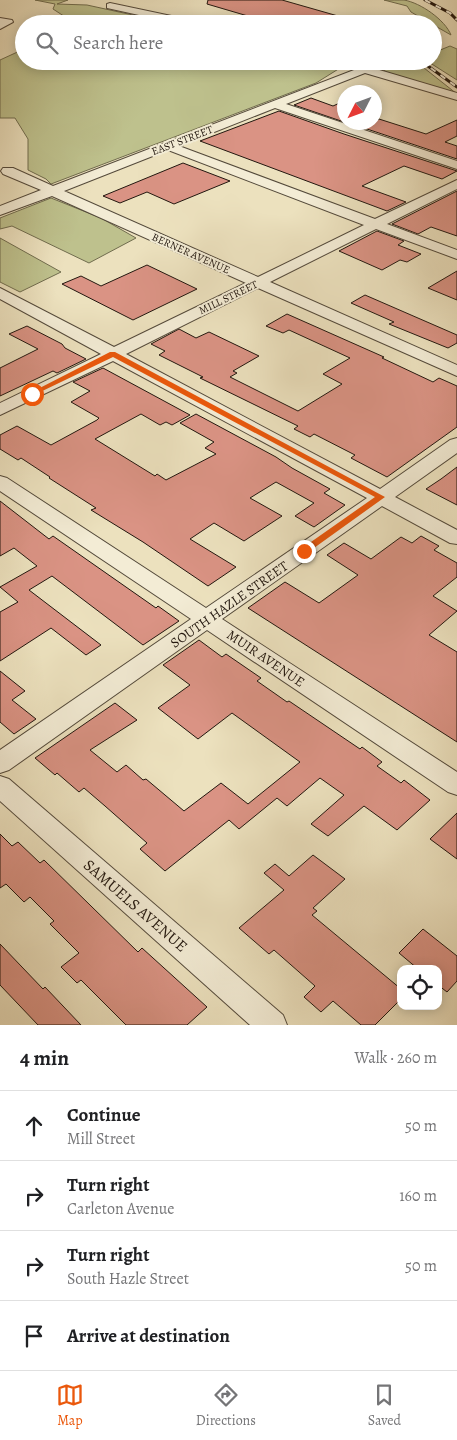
<!DOCTYPE html>
<meta charset="utf-8">
<style>
:root{--surface:#fff;--page:#f2f2f2;--text:#202124;--muted:#757577;--line:#e0e0e0;--accent:#ea580c}
body{margin:0;font-family:Alegreya,serif;background:var(--page);color:var(--text)}
.controls{position:absolute;right:15px;bottom:15px;display:grid;overflow:hidden;border-radius:10px;box-shadow:0 2px 12px #0003}
.controls button{width:45px;height:45px;display:grid;place-items:center;padding:0;border:0;border-bottom:1px solid var(--line);background:var(--surface);color:var(--text);font:25px sans-serif}
.compass{position:absolute;left:337px;top:85px;width:45px;height:45px;border-radius:50%;background:var(--surface);box-shadow:0 2px 12px #0003;rotate:228deg}
.stop{position:absolute;width:15px;height:15px;margin:-11px;border:4px solid #ea580c;border-radius:50%;background:#fff}
.stop.end{background:#ea580c;border-color:#fff;box-shadow:0 1px 5px #0008}
.list{margin:0;padding:0;list-style:none}
h2{display:flex;justify-content:space-between;align-items:center;height:65px;margin:0;padding:0 20px;font-size:21px}
h2 small{font-size:16px;font-weight:400;color:var(--muted)}
.list li{display:grid;grid-template-columns:32px 1fr auto;gap:15px;align-items:center;box-sizing:border-box;height:70px;padding:0 20px;border-top:1px solid var(--line)}
.list b{display:block;font-size:19px;white-space:nowrap}
.list p{margin:0;font-size:16px;white-space:nowrap;color:var(--muted)}
.list em{font-size:16px;font-style:normal;color:var(--muted)}
.icon{flex:none;width:28px;height:28px;fill:none;stroke:currentColor;stroke-width:2;stroke-linecap:round;stroke-linejoin:round}
.map{position:relative;flex:none;width:457px;height:1025px;overflow:hidden}
.search{position:absolute;background:var(--surface);box-shadow:0 2px 12px #0003;left:15px;right:15px;top:15px;height:55px;display:flex;align-items:center;gap:12px;box-sizing:border-box;padding:0 18px;border-radius:28px;color:var(--muted);font-size:19px}
.sheet{height:345px;background:var(--surface)}
nav{display:flex;justify-content:space-around;align-items:center;box-sizing:border-box;height:70px;border-top:1px solid var(--line);background:var(--surface);font-size:14px;color:var(--muted)}
nav a{display:grid;justify-items:center;gap:2px}
nav .on{color:var(--accent)}
.map>svg:first-child{display:block}
.green{fill:#bec18d;stroke:#706c4e}
.building{fill:#da9384;stroke:#22170f}
.lines{fill:none;stroke-linecap:round;stroke-linejoin:round}
.minor-casing{stroke:#544a3b;stroke-width:2}
.minor{fill:#f3ecd5;fill-rule:evenodd}
.rail-casing{stroke:#22170f;stroke-width:3}
.rail{stroke:#f3ecd5;stroke-width:2;stroke-dasharray:6;stroke-linecap:butt}
.route{fill:#ea580c}
.labels{text-anchor:middle;stroke-width:4;stroke-linejoin:round;paint-order:stroke}
.far-street-label{font-size:11px;fill:#22170f;stroke:#f3ecd5}
.street-label{font-size:14px;fill:#22170f;stroke:#f3ecd5}
.near-street-label{font-size:16px;fill:#22170f;stroke:#f3ecd5}
</style>
<div class="map">
<svg width="457" height="1025" viewBox="0 0 457 1025">
<rect width="100%" height="100%" fill="#ece1be"/>
<filter id="stains"><feTurbulence type="fractalNoise" baseFrequency=".004" numOctaves="4"/><feColorMatrix values="0 0 0 0 .2 0 0 0 0 .09 0 0 0 0 .02 0 0 0 .5 -.17"/></filter>
<radialGradient id="worn" r=".72"><stop offset=".6" stop-color="#630" stop-opacity="0"/><stop offset="1" stop-color="#630" stop-opacity=".3"/></radialGradient>
<!-- green -->
<g class="green">
<polygon points="35,0 68,0 57,4 87,5 174,24 76,24 53,9 55,4"/>
<path d="M 384,0 C 391,0 398,0 404,0 C 421,3 445,20 451,35 L 411,12 L 407,6 Z"/>
<polygon points="450,46 457,49 457,80 427,61 433,61 433,53"/>
<polygon points="24,49 24,61 317,61 340,68 316,83 51,184 46,179 28,170 28,139 15,118 0,118 0,60"/>
<polygon points="398,61 419,64 457,94 382,72"/>
<polygon points="51,198 101,218 136,238 89,263 12,226 0,229 0,218"/>
<polygon points="0,238 61,272 20,292 0,282"/>
</g>
<!-- building -->
<g class="building">
<polygon points="208,0 282,0 352,20 352,24 275,24 207,4"/>
<polygon points="311,98 333,106 344,101 344,122 294,105"/>
<polygon points="279,111 344,134 457,171 442,179 404,166 362,186 406,202 387,211 200,141"/>
<polygon points="379,119 426,134 457,120 457,136 445,142 457,146 457,159 361,127"/>
<polygon points="183,163 230,181 174,204 147,192 120,203 103,196"/>
<polygon points="457,191 457,236 431,227 418,234 392,224"/>
<polygon points="377,231 404,241 398,245 421,254 407,262 400,260 382,270 339,251"/>
<polygon points="147,265 197,289 133,320 62,284 81,276 101,286"/>
<polygon points="457,271 457,300 428,288"/>
<polygon points="365,295 457,335 457,343 448,348 389,324 394,322 351,303"/>
<polygon points="287,314 384,357 382,358 433,382 439,378 457,386 457,427 387,477 351,458 355,455 314,434 310,437 294,429 298,426 200,378 203,377 159,355 165,351 151,344 179,329 196,338 209,332 259,356 233,371 237,373 230,377 298,411 342,384 323,374 350,358 289,330 283,333 266,326"/>
<polygon points="27,326 62,344 65,348 86,359 57,373 53,371 0,396 0,368 38,349 9,334"/>
<polygon points="103,368 190,415 172,425 166,422 160,425 141,414 95,439 155,476 157,474 166,480 216,454 205,448 214,442 180,423 196,414 276,457 292,468 330,489 324,493 345,505 314,527 295,516 314,503 276,482 250,498 282,516 244,541 214,523 190,539 236,567 208,586 143,542 91,510 96,508 49,478 50,477 21,458 18,460 0,449 0,435 17,426 51,445 97,420 99,418 71,402 90,391 73,382"/>
<polygon points="457,467 457,505 426,489 441,479"/>
<polygon points="0,501 49,539 53,536 156,608 158,606 179,621 143,645 52,576 29,590 101,645 86,655 51,628 0,661 0,612 18,602 0,587 37,566 14,548 0,556"/>
<polygon points="421,536 439,546 434,550 457,563 457,577 433,596 457,611 429,635 457,652 457,742 248,608 285,582 319,603 358,575 327,555 344,543 371,559 401,537 412,543"/>
<polygon points="199,640 222,657 226,654 261,678 257,681 287,702 289,701 360,749 362,747 382,762 377,766 401,783 404,780 430,800 397,830 364,806 328,836 311,824 344,795 320,778 287,806 277,798 239,829 229,820 165,871 140,849 147,843 105,806 84,788 79,792 57,773 55,775 35,758 115,703 137,720 90,750 117,772 126,765 143,780 146,779 184,811 221,783 248,804 300,762 232,713 198,739 158,708 190,685 163,665"/>
<polygon points="0,671 25,691 12,700 36,719 14,734 0,722"/>
<polygon points="457,813 457,859 430,839"/>
<polygon points="0,834 12,846 18,842 40,863 44,860 138,952 142,948 207,1007 187,1025 126,1025 81,980 77,983 61,967 79,953 50,924 54,921 30,897 24,902 6,884 0,888"/>
<polygon points="313,855 345,879 313,908 317,911 312,915 401,989 401,999 375,1025 361,1025 333,1001 321,1012 304,997 315,986 274,950 269,954 239,928 284,890 264,873 275,864 289,876"/>
<polygon points="423,929 457,956 457,981 447,992 438,985 438,969 418,969 399,953"/>
<polygon points="0,944 43,989 45,987 81,1025 38,1025 0,985"/>
</g>
<g class="lines">
<!-- minor casing -->
<g class="minor-casing">
<g id="minor">
<polygon points="110,3 195,21 200,24 180,24 107,8 107,4"/>
<polygon points="0,18 12,20 13,22 0,29"/>
<path d="M 332,61 L 349,61 L 457,93 L 457,100 L 365,73 L 286,104 L 457,161 L 457,169 L 275,108 L 179,146 L 375,219 L 457,180 L 457,189 L 387,224 L 457,250 L 457,259 L 376,229 L 270,282 L 457,365 L 457,376 L 258,288 L 126,354 L 380,489 L 450,440 L 457,438 L 457,453 L 395,497 L 457,530 L 457,544 L 450,543 L 382,506 L 222,619 L 457,772 L 457,795 L 448,792 L 207,630 L 9,770 L 0,773 L 0,750 L 191,619 L 0,491 L 0,476 L 7,478 L 206,608 L 367,498 L 113,361 L 0,415 L 0,403 L 101,354 L 0,299 L 0,288 L 114,347 L 246,283 L 52,196 L 0,215 L 0,206 L 41,190 L 3,174 L 1,171 L 3,168 L 13,168 L 53,186 L 354,70 ZM 168,150 L 364,225 L 258,277 L 64,191 Z"/>
<polygon points="0,776 9,779 283,1015 287,1025 250,1025 0,801"/>
</g>
</g>
<!-- minor -->
<use href="#minor" class="minor"/>
<!-- rail casing -->
<g class="rail-casing">
<g id="rail">
<polyline points="425,0 450,13 457,20"/>
<polyline points="421,61 457,87"/>
</g>
</g>
<!-- rail -->
<use href="#rail" class="rail"/>
</g>
<!-- route -->
<polygon class="route" points="110,352 115,352 385,497 307,553 301,553 301,549 375,497 113,357 34,395 28,394"/>
<g class="labels">
<!-- far-street labels -->
<g class="far-street-label">
<text transform="translate(182 140) rotate(-21)" y="4">EAST STREET</text>
<text transform="translate(191 253) rotate(24)" y="4">BERNER AVENUE</text>
<text transform="translate(228 297) rotate(-26)" y="4">MILL STREET</text>
</g>
<!-- street labels -->
<g class="street-label">
<text transform="translate(229 604) rotate(-35)" y="5">SOUTH HAZLE STREET</text>
<text transform="translate(266 658) rotate(34)" y="5">MUIR AVENUE</text>
</g>
<!-- near-street labels -->
<g class="near-street-label">
<text transform="translate(136 905) rotate(41)" y="6">SAMUELS AVENUE</text>
</g>
</g>
<rect width="100%" height="100%" filter="url(#stains)"/>
<rect width="100%" height="100%" fill="url(#worn)"/>
</svg>
<div class="controls">
<button><svg class="icon" aria-label="locate" viewBox="0 0 24 24"><circle cx="12" cy="12" r="6"/><path d="M12 2v4M12 18v4M2 12h4M18 12h4"/></svg></button>
</div>
<svg class="compass" viewBox="-18 -18 36 36"><path d="M0-13l5 13h-10z" fill="#e53935"/><path d="M0 13l5-13h-10z" fill="#757577"/></svg>
<div class="stop" style="left:32px;top:394px"></div>
<div class="stop end" style="left:304px;top:551px"></div>
<div class="search"><svg class="icon" aria-label="search" viewBox="0 0 24 24"><circle cx="10" cy="10" r="6"/><path d="M15 15l6 6"/></svg>Search here</div>
</div>
<section class="sheet">
<h2>4 min<small>Walk · 260 m</small></h2>
<ul class="list">
<li><svg class="icon" aria-label="ahead" viewBox="0 0 24 24"><path d="M12 20V5M6 11l6-6 6 6"/></svg><div><b>Continue</b><p>Mill Street</p></div><em>50 m</em></li>
<li><svg class="icon" aria-label="right" viewBox="0 0 24 24"><path d="M7 20v-9h11M14 6l5 5-5 5"/></svg><div><b>Turn right</b><p>Carleton Avenue</p></div><em>160 m</em></li>
<li><svg class="icon" aria-label="right" viewBox="0 0 24 24"><path d="M7 20v-9h11M14 6l5 5-5 5"/></svg><div><b>Turn right</b><p>South Hazle Street</p></div><em>50 m</em></li>
<li><svg class="icon" aria-label="arrive" viewBox="0 0 24 24"><path d="M6 21V4h12l-3 4 3 4H6"/></svg><div><b>Arrive at destination</b></div></li>
</ul>
</section>
<nav>
<a class="on"><svg class="icon" aria-label="map" viewBox="0 0 24 24"><path d="M3 6l6-2 6 2 6-2v14l-6 2-6-2-6 2zM9 4v14M15 6v14"/></svg>Map</a>
<a><svg class="icon" aria-label="directions" viewBox="0 0 24 24"><path d="M12 3l9 9-9 9-9-9zM9 14v-3h6M13 9l2 2-2 2"/></svg>Directions</a>
<a><svg class="icon" aria-label="saved" viewBox="0 0 24 24"><path d="M7 4h10v16l-5-4-5 4z"/></svg>Saved</a>
</nav>
